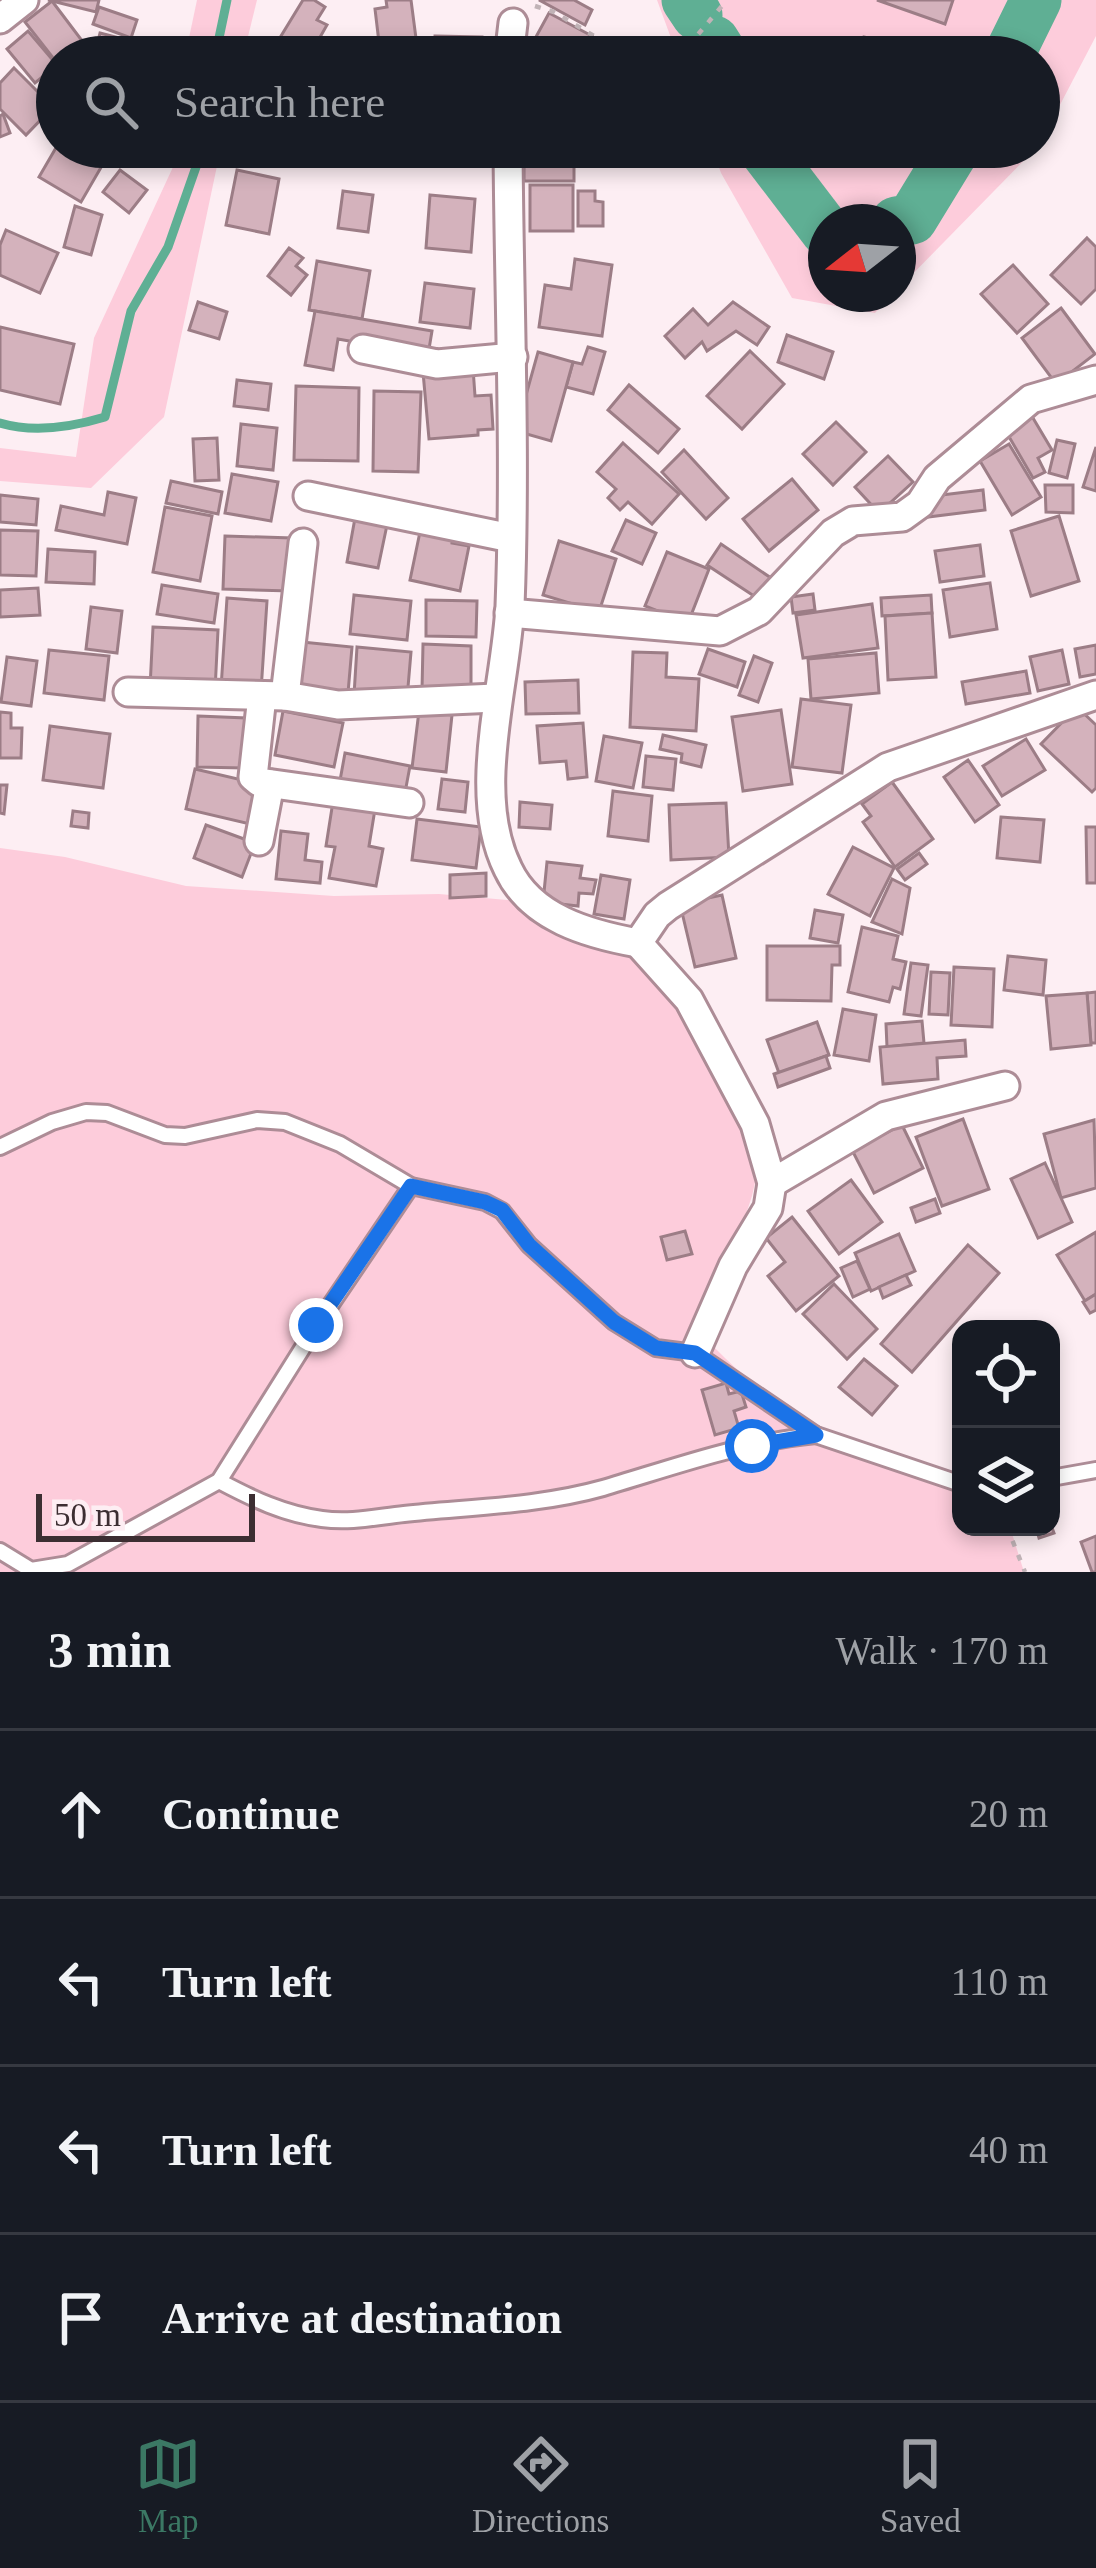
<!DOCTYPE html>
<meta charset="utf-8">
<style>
:root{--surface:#171b24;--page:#20242c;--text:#f1f3f6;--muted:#9ea1a6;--line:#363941;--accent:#3b7864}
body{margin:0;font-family:"Times New Roman",serif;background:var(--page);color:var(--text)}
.controls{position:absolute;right:36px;bottom:36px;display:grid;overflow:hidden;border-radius:24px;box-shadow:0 6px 18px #0003}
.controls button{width:108px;height:108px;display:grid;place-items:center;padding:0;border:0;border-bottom:3px solid var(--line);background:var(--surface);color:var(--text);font:60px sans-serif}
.compass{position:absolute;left:808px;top:204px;width:108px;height:108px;border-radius:50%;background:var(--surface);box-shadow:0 6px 18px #0003;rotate:253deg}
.scale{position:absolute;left:36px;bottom:30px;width:219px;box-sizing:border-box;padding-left:12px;border:6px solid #3c2e32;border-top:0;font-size:33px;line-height:42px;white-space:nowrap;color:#3c2e32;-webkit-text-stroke:9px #fdeef3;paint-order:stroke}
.stop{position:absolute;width:36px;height:36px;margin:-27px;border:9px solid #1a73e8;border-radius:50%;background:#fff}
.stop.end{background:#1a73e8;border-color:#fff;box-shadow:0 3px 12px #0008}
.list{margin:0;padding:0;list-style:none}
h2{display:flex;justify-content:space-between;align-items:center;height:156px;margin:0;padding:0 48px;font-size:51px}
h2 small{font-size:39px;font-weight:400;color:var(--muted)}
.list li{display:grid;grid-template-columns:78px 1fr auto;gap:36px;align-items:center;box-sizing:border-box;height:168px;padding:0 48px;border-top:3px solid var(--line)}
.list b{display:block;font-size:45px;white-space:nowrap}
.list em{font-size:39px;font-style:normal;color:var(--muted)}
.icon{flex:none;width:66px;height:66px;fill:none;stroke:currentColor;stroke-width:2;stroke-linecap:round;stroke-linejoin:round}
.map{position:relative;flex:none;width:1096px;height:1572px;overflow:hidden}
.search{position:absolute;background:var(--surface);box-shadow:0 6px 18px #0003;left:36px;right:36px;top:36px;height:132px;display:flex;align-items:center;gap:30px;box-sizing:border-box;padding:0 42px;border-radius:66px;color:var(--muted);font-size:45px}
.sheet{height:828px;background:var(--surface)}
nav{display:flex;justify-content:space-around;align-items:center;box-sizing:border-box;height:168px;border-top:3px solid var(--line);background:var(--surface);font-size:33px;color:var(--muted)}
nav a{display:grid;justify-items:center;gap:6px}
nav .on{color:var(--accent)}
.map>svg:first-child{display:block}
.green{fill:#fdccdb}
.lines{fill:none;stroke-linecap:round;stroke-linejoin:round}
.stream{stroke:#5faf94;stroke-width:9}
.river{stroke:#5faf94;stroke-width:51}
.building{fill:#d4b2bc;stroke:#9c7d86;stroke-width:3}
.service-casing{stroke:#ad8c96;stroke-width:20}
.minor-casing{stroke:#ad8c96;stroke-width:33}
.path{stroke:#c1b3b7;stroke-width:4.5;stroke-dasharray:6 9;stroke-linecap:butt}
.service{stroke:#fff;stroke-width:14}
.minor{stroke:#fff;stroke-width:27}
.route{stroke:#1a73e8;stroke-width:15}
</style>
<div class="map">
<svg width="1096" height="1572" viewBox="0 0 1096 1572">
<rect width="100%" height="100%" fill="#fdeef3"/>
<!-- green -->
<g class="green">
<polygon points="197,0 257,0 243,57 185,57"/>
<polygon points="657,0 1096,0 1096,36 1039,145 1039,57 678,57"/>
<polygon points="175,147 221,147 164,417 91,488 0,481 0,448 76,457 94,338 173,167"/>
<polygon points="712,147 1037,147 898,289 898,222 826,222 826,294 893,294 875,313 792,298 721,173"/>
<path d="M 0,848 L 65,857 L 186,886 L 334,896 L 439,894 L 520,901 L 645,941 L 763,1147 L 752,1196 L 705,1338 C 736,1370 784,1414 824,1433 C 867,1453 916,1462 961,1474 L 961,1527 L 1010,1527 L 1024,1572 L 0,1572 Z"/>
</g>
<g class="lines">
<!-- stream -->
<g class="stream">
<polyline points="215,57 227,0"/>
<path d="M 0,423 C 34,433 72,427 105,417 L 131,311 L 168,247 L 203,147"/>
</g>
<!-- river -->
<g class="river">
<polyline points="687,0 697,15"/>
<polyline points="714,41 724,57"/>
<polyline points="1008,57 1036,0"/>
<polyline points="762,147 826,231"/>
<polyline points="896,222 912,219 956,147"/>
</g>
</g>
<!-- building -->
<g class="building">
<polygon points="48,0 99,0 96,12"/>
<polygon points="303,0 314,0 325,7 317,20 327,25 319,39 327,44 320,57 275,57 270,54"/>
<polygon points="386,0 411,0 417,46 380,51 375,9 387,7"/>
<polygon points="539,0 574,0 592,10 585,25"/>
<polygon points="877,0 953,0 945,24"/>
<polygon points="52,1 83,42 64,57 57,57 57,63 25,22"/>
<polygon points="99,7 137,20 131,38 93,24"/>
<polygon points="549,13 592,36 580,57 525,57"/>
<polygon points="28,31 57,65 35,83 7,49"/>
<polygon points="100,33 158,48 156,57 94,57"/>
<polygon points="435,36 482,37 482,57 434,57"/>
<polygon points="864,37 934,54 934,57 860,57"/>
<polygon points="14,68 53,107 26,135 0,109 0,83"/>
<polygon points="3,114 10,133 0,137 0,116"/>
<polygon points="57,146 91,147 107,157 81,202 39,177"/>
<rect x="524" y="147" width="50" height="34"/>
<polygon points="120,170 147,190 129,213 103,192"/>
<polygon points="237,170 279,179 269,234 226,225"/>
<rect x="530" y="185" width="43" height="46"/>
<polygon points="343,191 373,195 368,232 338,228"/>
<polygon points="578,191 595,191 595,201 603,202 603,226 578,226"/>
<polygon points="430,195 475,199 471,252 426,248"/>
<polygon points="75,206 102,215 91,255 64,247"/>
<polygon points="6,230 58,253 40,293 0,275 0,245"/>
<polygon points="1087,238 1096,247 1096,289 1081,304 1051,275"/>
<polygon points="289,248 303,258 296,266 307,275 291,295 268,276"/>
<polygon points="575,259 612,265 602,336 539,327 545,285 571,289"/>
<polygon points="317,261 370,271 362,319 309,310"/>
<polygon points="1013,265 1048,304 1017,333 981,294"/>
<polygon points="425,283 474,289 470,328 420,322"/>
<polygon points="198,302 227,312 219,339 189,330"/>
<polygon points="733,302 769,327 757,345 736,331 707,351 702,342 685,358 665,336 693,309 708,325"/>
<polygon points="1061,308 1095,354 1056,384 1022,338"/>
<polygon points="315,311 432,331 428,355 338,339 333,370 305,365"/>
<polygon points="0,327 74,344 60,404 0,390"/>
<polygon points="787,335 833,352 824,379 778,362"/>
<polygon points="588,347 605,352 593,394 566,387 573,362 582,364"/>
<polygon points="750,351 784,384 742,429 707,396"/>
<polygon points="538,352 573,362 551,441 516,431"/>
<polygon points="473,368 475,396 491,395 493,429 478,430 478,435 429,439 423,372"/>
<polygon points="237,380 271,384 268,410 234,406"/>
<polygon points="629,385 679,429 658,453 608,410"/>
<polygon points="296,386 359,388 358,461 294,460"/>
<polygon points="374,391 421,392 418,472 373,471"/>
<polygon points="1030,413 1052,450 1038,458 1045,472 1033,478 1004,428"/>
<polygon points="836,422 866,452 833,485 803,454"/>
<polygon points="241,424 277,428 273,470 237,466"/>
<polygon points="217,438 219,480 195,481 193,439"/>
<polygon points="1057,440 1075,444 1067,478 1049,473"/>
<polygon points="623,443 679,494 652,524 628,502 620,510 608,498 616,489 597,472"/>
<polygon points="1009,444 1041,497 1012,515 980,461"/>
<polygon points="1096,447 1096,491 1083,487"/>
<polygon points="684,450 728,498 706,519 662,472"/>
<polygon points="888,456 913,482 879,513 855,487"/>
<polygon points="232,474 278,482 271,521 225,513"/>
<polygon points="792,479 818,510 769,551 743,519"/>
<polygon points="171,481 222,492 218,514 166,503"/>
<polygon points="1045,485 1073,485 1073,513 1046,512"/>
<polygon points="983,490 985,510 928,517 925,497"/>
<polygon points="108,492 136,498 127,544 56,530 61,506 104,515"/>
<polygon points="0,495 38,499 36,525 0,522"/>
<polygon points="165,507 212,516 200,581 153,572"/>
<polygon points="1059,516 1079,581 1031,596 1011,531"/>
<polygon points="355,518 387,525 378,568 347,562"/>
<polygon points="626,520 656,533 642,564 612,551"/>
<polygon points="421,527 453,534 452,543 469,546 460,591 410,580"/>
<polygon points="0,530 38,531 36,576 0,575"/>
<polygon points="225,536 292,538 290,591 223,589"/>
<polygon points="559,541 616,559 599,612 543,595"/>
<polygon points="721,544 771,578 757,598 707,565"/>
<polygon points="980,545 984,576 940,582 935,551"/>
<polygon points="48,549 95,552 94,584 46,582"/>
<polygon points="667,552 709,569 688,623 645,606"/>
<polygon points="990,583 997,629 950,637 943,590"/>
<polygon points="162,585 218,594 214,623 157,614"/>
<polygon points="38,588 40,615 0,617 0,590"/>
<polygon points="813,594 815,610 793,613 791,597"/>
<polygon points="354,595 411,601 407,640 350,634"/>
<polygon points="931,595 932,613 882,616 881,598"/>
<polygon points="227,598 267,601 261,691 221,688"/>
<polygon points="426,600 477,601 476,637 426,636"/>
<polygon points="872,604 878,648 803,658 796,615"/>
<polygon points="91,607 122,611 117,653 86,649"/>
<polygon points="932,613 936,677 888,680 885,616"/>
<polygon points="153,627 218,630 215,691 150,688"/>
<polygon points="302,642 352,647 348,693 298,689"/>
<polygon points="423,644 471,646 471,691 422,690"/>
<polygon points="1096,645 1096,674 1080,677 1075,649"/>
<polygon points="357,647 411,652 407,699 354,695"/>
<polygon points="708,649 745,662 737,687 699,674"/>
<polygon points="49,650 109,656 104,700 44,693"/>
<polygon points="1062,650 1069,684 1038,691 1030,657"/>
<polygon points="633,652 667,653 666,677 699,679 696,731 630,727"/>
<polygon points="876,653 879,693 811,699 808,659"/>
<polygon points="754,656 772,663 758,702 739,695"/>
<polygon points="7,657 37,661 31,706 1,702"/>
<polygon points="1026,671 1030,693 966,704 962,682"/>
<polygon points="578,680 579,713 526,714 525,682"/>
<polygon points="801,699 851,705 842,773 792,767"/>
<polygon points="1077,707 1096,725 1096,788 1092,792 1041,744"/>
<polygon points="781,710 792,784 743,791 732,717"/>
<polygon points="283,711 343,723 334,767 275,755"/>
<polygon points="419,711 452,715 446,772 412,768"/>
<polygon points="0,712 11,713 11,728 22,728 21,758 0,758"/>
<polygon points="198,716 246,718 244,768 197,767"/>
<polygon points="583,723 587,777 568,779 566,761 540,763 537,726"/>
<polygon points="50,726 110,734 103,788 43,780"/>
<polygon points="663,735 706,745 701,767 681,762 682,754 660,749"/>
<polygon points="604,736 642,743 633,788 596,781"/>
<polygon points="1026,739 1045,770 1002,796 983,766"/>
<polygon points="345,753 410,766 404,798 339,786"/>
<polygon points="646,756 676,759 673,790 643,787"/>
<polygon points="968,760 999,805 975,822 944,777"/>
<polygon points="195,769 259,784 250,824 186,809"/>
<polygon points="442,779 468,782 465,812 438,809"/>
<polygon points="892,782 933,839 895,867 863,822 871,816 862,804"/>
<polygon points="0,785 7,785 4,814 0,813"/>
<polygon points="613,791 652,796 648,841 608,836"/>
<polygon points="334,795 376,803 369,846 383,849 376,886 329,878 335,847 326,846"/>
<polygon points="520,802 552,805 550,829 519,827"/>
<polygon points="726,803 729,857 671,860 669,805"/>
<polygon points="73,811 89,813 88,828 71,826"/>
<polygon points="1001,817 1044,820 1040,862 997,858"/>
<polygon points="417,819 481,827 476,868 412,860"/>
<polygon points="206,825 255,843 242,877 194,858"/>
<polygon points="1086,827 1096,827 1096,883 1087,883"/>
<polygon points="281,831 308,834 305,860 322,862 320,883 276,879"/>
<polygon points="853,847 894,868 870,916 828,894"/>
<polygon points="919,853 927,864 905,880 897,869"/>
<polygon points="547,862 582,866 580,878 596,880 593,894 579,893 578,906 543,902"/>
<polygon points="486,873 486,896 450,898 450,875"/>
<polygon points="601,875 630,880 624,919 594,914"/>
<polygon points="892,879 910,888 902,934 872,922"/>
<polygon points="722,895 736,958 695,967 680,904"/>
<polygon points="815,910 843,915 838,943 810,938"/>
<polygon points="862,927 898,936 893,959 906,962 900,989 893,987 889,1002 848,992"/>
<polygon points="767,946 840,946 840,965 832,965 831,1001 767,1000"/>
<polygon points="1008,956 1046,960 1043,995 1004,990"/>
<polygon points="911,963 928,965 921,1016 904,1014"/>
<polygon points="954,967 994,969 992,1027 951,1025"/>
<polygon points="931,972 950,973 948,1015 929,1014"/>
<polygon points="1096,992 1096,1043 1091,1043 1087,993"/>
<polygon points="1087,993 1091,1045 1051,1049 1046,996"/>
<polygon points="843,1009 876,1015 869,1061 834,1055"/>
<polygon points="922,1021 924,1043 887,1047 886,1024"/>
<polygon points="817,1022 829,1055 779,1073 767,1040"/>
<polygon points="965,1040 966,1056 937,1058 938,1079 883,1084 880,1047"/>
<polygon points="826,1056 830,1068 778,1087 774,1074"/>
<polygon points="963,1119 989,1189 942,1206 916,1137"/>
<polygon points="1094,1120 1096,1188 1061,1198 1044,1134"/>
<polygon points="902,1125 923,1168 874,1193 852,1150"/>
<polygon points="1045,1163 1072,1222 1038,1238 1011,1179"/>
<polygon points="851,1180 882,1222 839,1254 808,1211"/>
<polygon points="935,1199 940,1213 916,1222 911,1208"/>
<polygon points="792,1217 839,1276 796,1311 768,1276 785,1262 766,1238"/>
<polygon points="685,1231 692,1254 667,1260 661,1237"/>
<polygon points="1096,1232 1096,1294 1085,1301 1057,1255"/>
<polygon points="899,1234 915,1271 871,1291 855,1253"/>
<polygon points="968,1245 999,1273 912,1372 881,1344"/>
<polygon points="857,1261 870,1289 853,1297 841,1268"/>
<polygon points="906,1275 911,1285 883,1298 879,1287"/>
<polygon points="834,1284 877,1329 847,1359 803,1314"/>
<polygon points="1096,1294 1096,1310 1090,1313 1083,1302"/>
<polygon points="864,1359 897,1386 872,1415 839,1387"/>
<polygon points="726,1383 729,1394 741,1391 746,1407 734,1411 739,1428 715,1435 702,1390"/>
<polygon points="1051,1525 1054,1533 1039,1538 1036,1527"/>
<polygon points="1096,1536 1096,1572 1092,1572 1081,1542"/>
</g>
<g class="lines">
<!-- service casing -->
<g class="service-casing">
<g id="service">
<polyline points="0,1147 52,1122 86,1112 107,1113 165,1135 185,1136 257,1120 285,1122 340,1144 411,1186 485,1202 502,1211 529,1245 614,1322 656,1348 695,1353 816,1435 961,1484"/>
<polyline points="1051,1478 1096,1470"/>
<path d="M 219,1481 C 253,1499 284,1514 322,1519 C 350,1523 376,1517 404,1514 C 470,1507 539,1506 603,1488 C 674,1467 742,1442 816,1435"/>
<polyline points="0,1551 31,1570 68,1564 219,1481 317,1325 411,1186"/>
</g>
</g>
<!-- minor casing -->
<g class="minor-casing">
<g id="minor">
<polyline points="0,19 24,0"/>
<polyline points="509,57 513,23"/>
<path d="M 508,147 C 509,300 516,453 510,606 C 506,686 470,793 508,869 C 531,918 588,934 638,943"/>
<polyline points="363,349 437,364 513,357"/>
<polyline points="308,496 511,538"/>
<polyline points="509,613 720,631 759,611 833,533 853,521 902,517 920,504 937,478 1031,399 1096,380"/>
<polyline points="128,692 285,696 338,705 496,698"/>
<polyline points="262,696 253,777 259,782 409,803"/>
<polyline points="285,696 303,543"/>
<polyline points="259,841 270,784"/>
<polyline points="772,1183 886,1116 1005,1086"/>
<polyline points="695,1353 733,1266 768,1208 772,1183 755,1124 689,1000 638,943 657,915 668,906 888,767 1096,695"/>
</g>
</g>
<!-- path -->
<g class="path">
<polyline points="535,6 554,12 629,57"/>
<polyline points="679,57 727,0"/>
<polyline points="1007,1527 1025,1572"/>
</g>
<!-- service -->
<use href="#service" class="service"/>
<!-- minor -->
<use href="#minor" class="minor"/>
</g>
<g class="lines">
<!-- route -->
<polyline class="route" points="316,1325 411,1186 485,1202 502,1210 529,1245 614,1322 656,1348 695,1353 816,1435 752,1446"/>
</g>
</svg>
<div class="controls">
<button><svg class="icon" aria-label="locate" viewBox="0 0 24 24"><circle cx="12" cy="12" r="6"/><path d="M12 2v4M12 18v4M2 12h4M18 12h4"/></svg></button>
<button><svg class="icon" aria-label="layers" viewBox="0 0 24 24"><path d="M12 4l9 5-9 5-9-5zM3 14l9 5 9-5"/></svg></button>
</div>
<svg class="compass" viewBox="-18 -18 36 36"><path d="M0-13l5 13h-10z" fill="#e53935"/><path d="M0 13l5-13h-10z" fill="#9ea1a6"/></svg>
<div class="scale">50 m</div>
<div class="stop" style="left:752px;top:1446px"></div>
<div class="stop end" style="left:316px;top:1325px"></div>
<div class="search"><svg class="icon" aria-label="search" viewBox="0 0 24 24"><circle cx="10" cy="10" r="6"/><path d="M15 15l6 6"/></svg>Search here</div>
</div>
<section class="sheet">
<h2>3 min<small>Walk · 170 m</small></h2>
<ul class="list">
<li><svg class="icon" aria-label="ahead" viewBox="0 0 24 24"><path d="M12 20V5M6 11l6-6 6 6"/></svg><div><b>Continue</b></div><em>20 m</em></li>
<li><svg class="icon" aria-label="left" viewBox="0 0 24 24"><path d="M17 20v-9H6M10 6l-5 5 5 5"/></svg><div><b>Turn left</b></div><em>110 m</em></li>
<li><svg class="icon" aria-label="left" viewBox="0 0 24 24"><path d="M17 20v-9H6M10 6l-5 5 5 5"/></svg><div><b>Turn left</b></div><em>40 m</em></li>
<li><svg class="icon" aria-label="arrive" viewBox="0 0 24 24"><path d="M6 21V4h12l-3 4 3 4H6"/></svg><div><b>Arrive at destination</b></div></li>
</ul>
</section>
<nav>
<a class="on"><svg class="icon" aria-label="map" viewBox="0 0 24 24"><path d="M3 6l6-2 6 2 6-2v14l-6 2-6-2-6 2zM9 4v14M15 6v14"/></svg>Map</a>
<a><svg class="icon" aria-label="directions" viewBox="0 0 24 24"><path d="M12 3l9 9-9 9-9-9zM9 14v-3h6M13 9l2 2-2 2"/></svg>Directions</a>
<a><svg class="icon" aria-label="saved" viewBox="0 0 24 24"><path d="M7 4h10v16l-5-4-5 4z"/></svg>Saved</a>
</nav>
